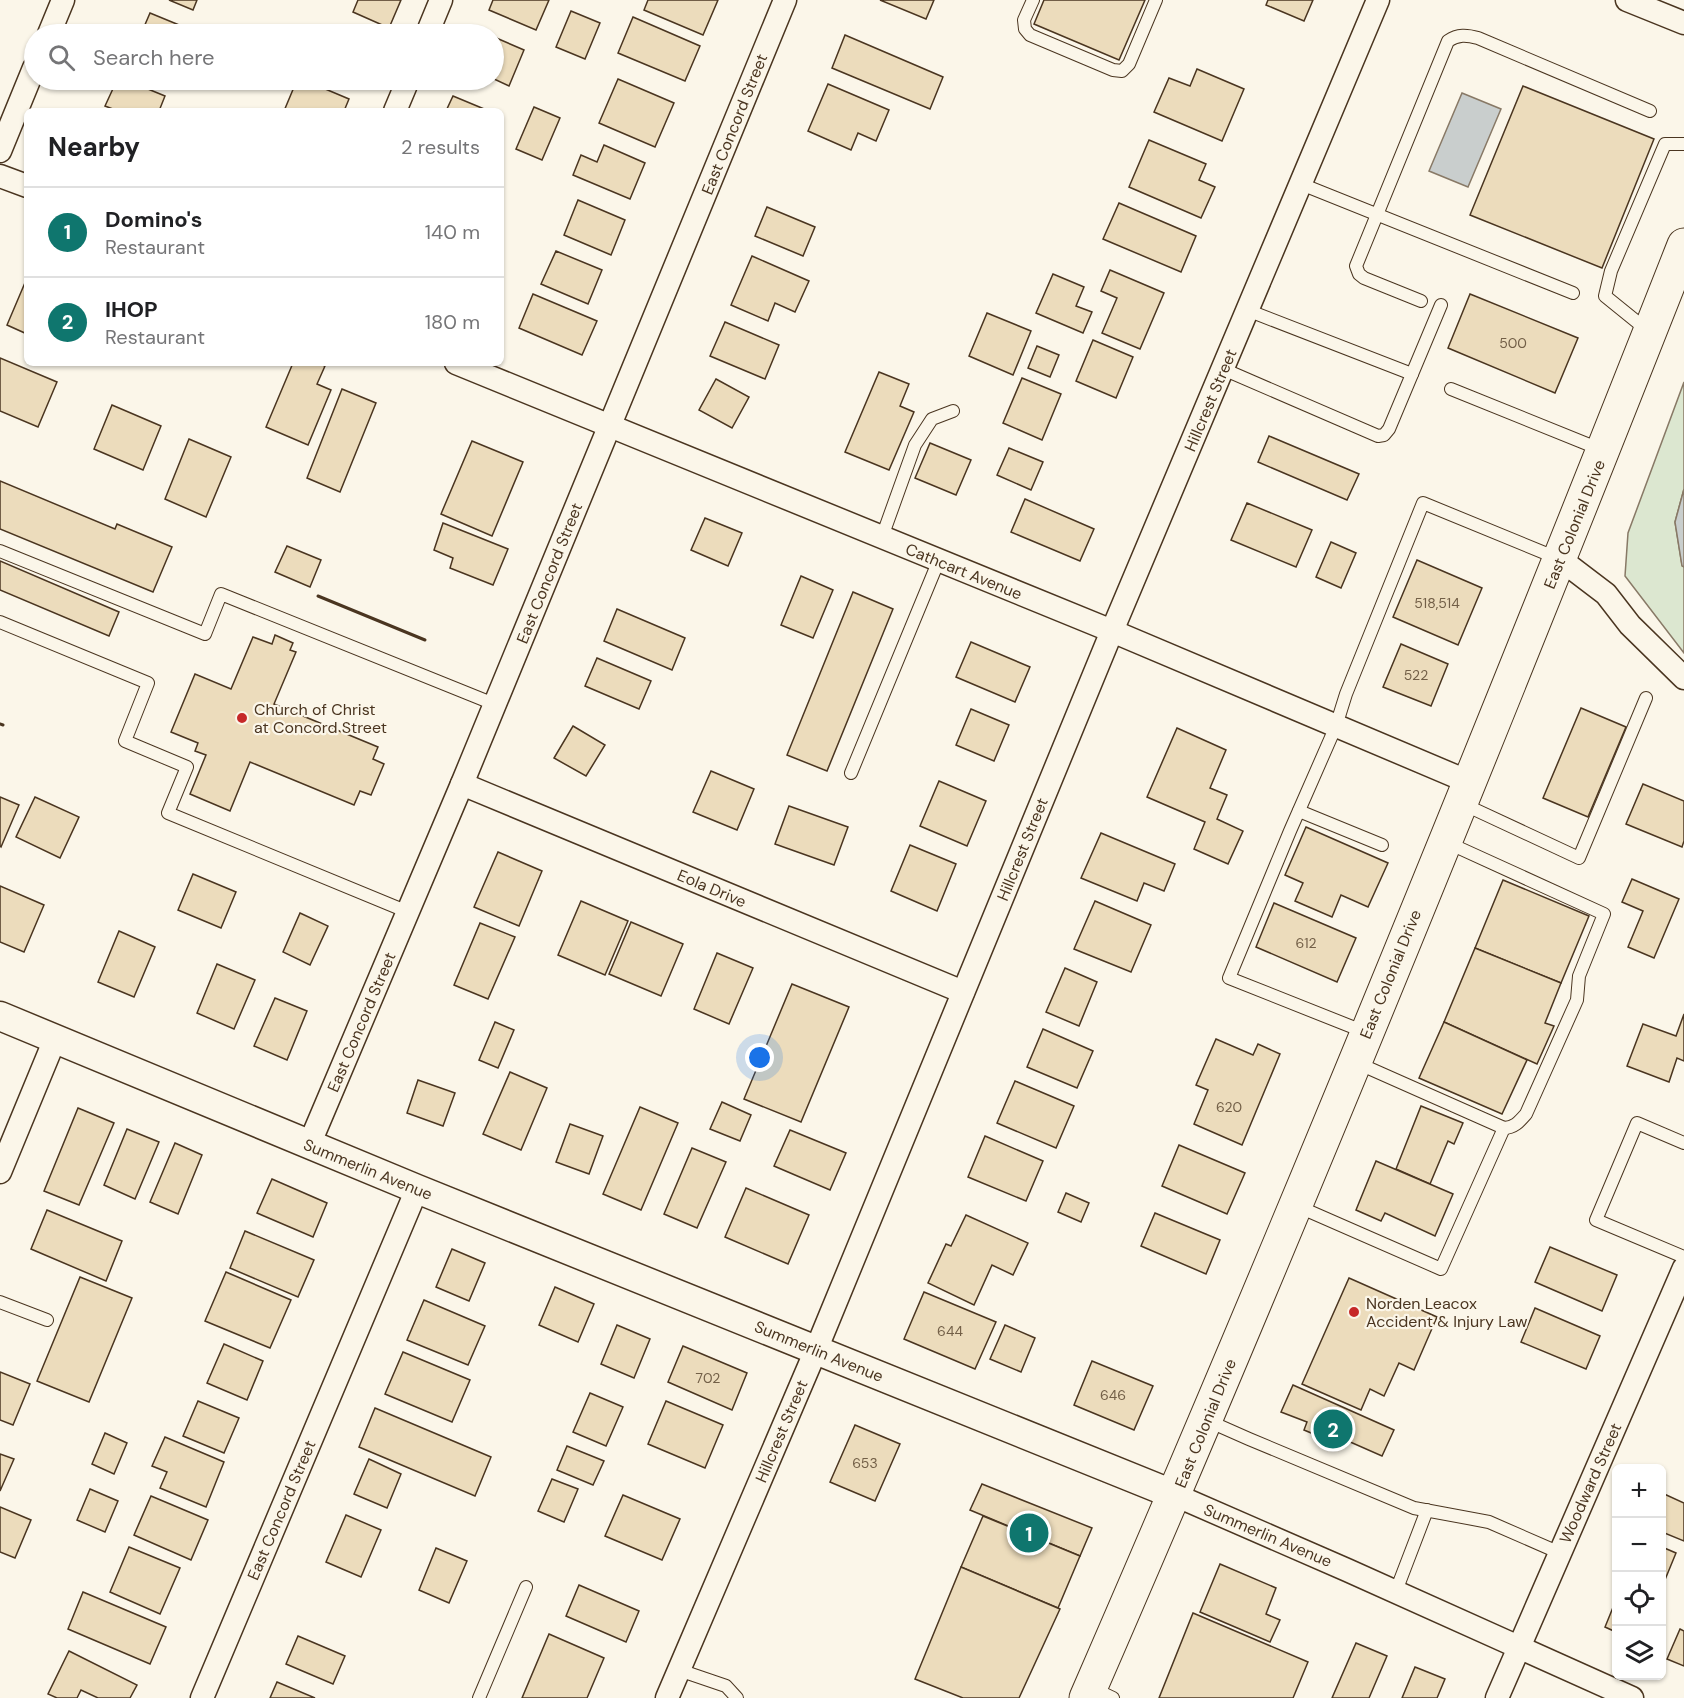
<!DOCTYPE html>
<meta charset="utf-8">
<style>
:root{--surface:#fff;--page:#f6f6f6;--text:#202124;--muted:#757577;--line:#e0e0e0;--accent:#0f766e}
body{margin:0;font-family:"DM Sans",sans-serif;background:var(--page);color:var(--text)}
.controls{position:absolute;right:18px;bottom:18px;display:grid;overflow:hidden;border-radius:9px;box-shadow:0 2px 4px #0004}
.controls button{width:54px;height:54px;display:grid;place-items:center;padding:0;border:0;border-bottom:2px solid var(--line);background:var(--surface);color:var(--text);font:30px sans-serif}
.you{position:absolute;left:760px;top:1058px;width:21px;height:21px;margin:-15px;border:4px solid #fff;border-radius:50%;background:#1a73e8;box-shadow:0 0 0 9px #1a73e833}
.badge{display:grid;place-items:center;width:39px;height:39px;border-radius:50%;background:var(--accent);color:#fff;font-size:20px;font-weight:700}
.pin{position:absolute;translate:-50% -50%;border:3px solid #fff;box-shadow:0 2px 6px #0006}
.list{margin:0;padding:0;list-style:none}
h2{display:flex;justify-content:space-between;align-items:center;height:78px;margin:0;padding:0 24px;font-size:26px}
h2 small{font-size:20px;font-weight:400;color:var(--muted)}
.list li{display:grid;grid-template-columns:39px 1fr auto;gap:18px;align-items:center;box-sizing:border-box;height:90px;padding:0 24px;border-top:2px solid var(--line)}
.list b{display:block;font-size:22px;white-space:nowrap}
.list p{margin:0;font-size:20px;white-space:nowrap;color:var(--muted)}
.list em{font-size:20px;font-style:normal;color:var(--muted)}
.icon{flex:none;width:33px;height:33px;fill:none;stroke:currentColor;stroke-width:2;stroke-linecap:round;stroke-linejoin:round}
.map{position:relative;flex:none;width:1684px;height:1698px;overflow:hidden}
.search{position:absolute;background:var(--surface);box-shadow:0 2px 4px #0004;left:24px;top:24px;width:480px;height:66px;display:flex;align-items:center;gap:15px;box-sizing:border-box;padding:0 21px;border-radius:33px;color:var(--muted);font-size:22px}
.panel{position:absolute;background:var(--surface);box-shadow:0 2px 4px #0004;left:24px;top:108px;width:480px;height:258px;border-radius:9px}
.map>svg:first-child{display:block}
.green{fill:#dce7d0;stroke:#887966;stroke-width:1.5}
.water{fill:#c9cecd;stroke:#887966;stroke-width:1.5}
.building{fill:#ecdcbc;stroke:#4a3520;stroke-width:1.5}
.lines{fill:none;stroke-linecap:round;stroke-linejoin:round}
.service-casing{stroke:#4a3520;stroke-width:14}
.minor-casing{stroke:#4a3520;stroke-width:25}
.tertiary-casing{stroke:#4a3520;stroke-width:31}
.trunk-casing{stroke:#4a3520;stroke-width:35}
.service{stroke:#fbf6e9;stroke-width:12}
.minor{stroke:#fbf6e9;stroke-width:22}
.tertiary{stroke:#fbf6e9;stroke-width:28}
.trunk{stroke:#fbf6e9;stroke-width:33}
.wall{stroke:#4a3520;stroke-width:3}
.poi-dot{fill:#c62828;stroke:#fbf6e9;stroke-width:2}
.labels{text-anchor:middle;stroke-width:4.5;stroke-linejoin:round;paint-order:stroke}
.number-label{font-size:14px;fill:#725f47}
.street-label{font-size:16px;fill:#4a3520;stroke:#fbf6e9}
.poi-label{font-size:16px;fill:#4a3520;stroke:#fbf6e9;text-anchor:start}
</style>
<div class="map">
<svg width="1684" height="1698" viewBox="0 0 1684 1698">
<rect width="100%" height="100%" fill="#fbf6e9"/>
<!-- green -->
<polygon class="green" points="1684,382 1684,489 1675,522 1682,565 1684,567 1684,653 1625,576 1628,533"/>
<!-- water -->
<g class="water">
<polygon points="1462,93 1501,109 1468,187 1429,171"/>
<polygon points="1684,489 1684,567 1682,566 1675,522"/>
</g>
<!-- building -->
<g class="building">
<polygon points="169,0 197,0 193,10"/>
<polygon points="358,0 401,0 389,28 353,12"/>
<polygon points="493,0 549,0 536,30 489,10"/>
<polygon points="648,0 718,0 703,35 644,10"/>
<polygon points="880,0 934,0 926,19"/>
<polygon points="1044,0 1145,0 1119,60 1034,24"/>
<polygon points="1268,0 1313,0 1304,21 1266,5"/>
<polygon points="571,11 600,23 585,59 556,47"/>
<polygon points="150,13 201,34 141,34"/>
<polygon points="633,17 700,46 685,81 618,53"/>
<polygon points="845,35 943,77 930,109 832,68"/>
<polygon points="494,37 524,50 509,86 494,79"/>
<polygon points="1197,69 1244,89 1222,141 1154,112 1169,78 1190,86"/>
<polygon points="618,79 674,103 655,147 599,123"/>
<polygon points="117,80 126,80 165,96 159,111 118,111 105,106"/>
<polygon points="297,80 304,80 349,99 344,111 284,111"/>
<polygon points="828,84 889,110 876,141 858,133 851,150 808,131"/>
<polygon points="1523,86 1654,139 1602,268 1470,215"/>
<polygon points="453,96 489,111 446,111"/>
<polygon points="534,107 560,118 542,160 516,149"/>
<polygon points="1149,140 1206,164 1199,180 1215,187 1201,218 1129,187"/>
<polygon points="604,145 645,163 630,199 573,175 581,155 597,162"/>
<polygon points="578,200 625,220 611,255 564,235"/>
<polygon points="1119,203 1196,236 1181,272 1103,239"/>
<polygon points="767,207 815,227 803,256 755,236"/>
<polygon points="556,251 602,270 588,304 541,284"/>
<polygon points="752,256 809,281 795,312 775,303 768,321 731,305"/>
<polygon points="1110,270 1164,293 1140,349 1102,333 1117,298 1101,291"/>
<polygon points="1053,274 1084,287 1076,306 1092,312 1083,333 1036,313"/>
<polygon points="27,278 27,334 7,325"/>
<polygon points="533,294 597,321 582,355 519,328"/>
<polygon points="1470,294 1578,338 1555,393 1448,348"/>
<polygon points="987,313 1031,331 1013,375 969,356"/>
<polygon points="725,322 779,345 765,379 710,356"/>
<polygon points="1093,340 1133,357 1116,398 1076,381"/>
<polygon points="1037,346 1059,355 1050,377 1028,368"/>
<polygon points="0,358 57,382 38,427 0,411"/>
<polygon points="293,363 317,363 325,366 317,384 331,390 308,445 266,427"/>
<polygon points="879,372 909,384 900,406 914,412 889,470 845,452"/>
<polygon points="1022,378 1061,394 1042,440 1003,423"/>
<polygon points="716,379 749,397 732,428 699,410"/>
<polygon points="342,389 376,403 340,492 307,478"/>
<polygon points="112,405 161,426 143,470 94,449"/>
<polygon points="1269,436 1359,474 1347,500 1258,462"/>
<polygon points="189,439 231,457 206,517 165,499"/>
<polygon points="472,441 523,462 492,536 441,514"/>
<polygon points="930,443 971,460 956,495 915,478"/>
<polygon points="1009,448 1043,462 1031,490 997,475"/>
<polygon points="0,481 115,529 117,524 172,547 153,592 0,529"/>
<polygon points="1025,499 1094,529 1080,561 1011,532"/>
<polygon points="1247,503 1312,530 1296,567 1231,540"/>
<polygon points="705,518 742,533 728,566 691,550"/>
<polygon points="443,523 508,549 493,585 450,568 453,558 434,550"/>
<polygon points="1331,542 1356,553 1341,588 1316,577"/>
<polygon points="287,546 321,560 310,587 275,572"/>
<polygon points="1417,560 1482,588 1458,645 1393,617"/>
<polygon points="0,561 119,612 109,636 0,590"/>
<polygon points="801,576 833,590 813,638 781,625"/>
<polygon points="853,592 893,609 827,771 787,755"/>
<polygon points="617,609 685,638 672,670 604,641"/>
<polygon points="275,635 293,643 290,650 296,652 274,704 378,747 373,759 384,764 371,795 360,791 354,805 250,762 230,811 190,794 206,755 195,751 198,743 171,732 195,674 231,689 253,637 272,644"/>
<polygon points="971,642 1030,667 1015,702 956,677"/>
<polygon points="1401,644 1448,664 1431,706 1383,687"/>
<polygon points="597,658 651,681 639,709 585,686"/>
<polygon points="1581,708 1626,727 1588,817 1543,798"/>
<polygon points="971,709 1009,725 994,761 956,745"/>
<polygon points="573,726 605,745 586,776 554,758"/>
<polygon points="1177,728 1226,750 1210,788 1227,795 1217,819 1243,831 1228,864 1194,849 1205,822 1147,797"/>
<polygon points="711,771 754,789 737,830 693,812"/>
<polygon points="939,781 986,801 967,846 920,826"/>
<polygon points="1643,784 1684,801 1684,841 1682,847 1626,824"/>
<polygon points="0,797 19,805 1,847 0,846"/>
<polygon points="35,797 79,817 60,858 16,837"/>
<polygon points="789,806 848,827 834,865 775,844"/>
<polygon points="1306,827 1388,863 1368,907 1341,895 1332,917 1295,901 1303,883 1285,875"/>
<polygon points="1101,833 1175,864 1164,891 1144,883 1137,901 1081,878"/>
<polygon points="910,845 956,864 937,911 891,891"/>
<polygon points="498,852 542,871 519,926 474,907"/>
<polygon points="193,874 236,892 221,928 178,910"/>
<polygon points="1632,879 1679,899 1654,958 1628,947 1643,911 1622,902"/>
<polygon points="1503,880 1589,916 1561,983 1475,948"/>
<polygon points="0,886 44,905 24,952 0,942"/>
<polygon points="581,901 628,921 605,975 558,955"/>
<polygon points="1095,901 1151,925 1131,972 1074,949"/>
<polygon points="1274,903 1356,938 1337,982 1256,947"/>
<polygon points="300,913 328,926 310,965 283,952"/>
<polygon points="631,922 683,944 661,996 609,974"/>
<polygon points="480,923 515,937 488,999 454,985"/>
<polygon points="119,931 155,947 134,997 98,982"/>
<polygon points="1475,948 1561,983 1545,1023 1554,1026 1537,1064 1444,1022"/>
<polygon points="717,953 753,968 729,1024 694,1009"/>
<polygon points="217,964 255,980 234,1029 197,1013"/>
<polygon points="1065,968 1097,982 1079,1026 1046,1012"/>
<polygon points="792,984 849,1007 801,1122 744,1099"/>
<polygon points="275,998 307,1011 287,1060 254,1046"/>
<polygon points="1684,1014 1684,1061 1677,1058 1669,1082 1627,1066 1643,1024 1676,1036"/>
<polygon points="495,1022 514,1030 498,1068 479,1060"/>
<polygon points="1444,1022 1527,1060 1502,1114 1419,1078"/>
<polygon points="1043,1029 1093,1051 1077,1088 1027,1067"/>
<polygon points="1216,1039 1253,1055 1258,1044 1280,1054 1242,1145 1194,1124 1208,1090 1196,1085"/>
<polygon points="510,1072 547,1088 521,1150 483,1134"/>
<polygon points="418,1080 455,1093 443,1126 407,1113"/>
<polygon points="1015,1081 1074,1106 1056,1148 997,1123"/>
<polygon points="722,1102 751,1115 740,1141 710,1129"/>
<polygon points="1421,1106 1463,1123 1454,1144 1448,1141 1430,1184 1396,1169"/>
<polygon points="640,1107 678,1123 641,1210 603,1194"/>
<polygon points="78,1108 114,1123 79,1205 44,1191"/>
<polygon points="570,1124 603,1136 589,1174 556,1162"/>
<polygon points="127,1129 159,1142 135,1199 104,1185"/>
<polygon points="790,1130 846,1153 830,1190 774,1166"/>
<polygon points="985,1136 1043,1161 1026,1201 968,1177"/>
<polygon points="175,1143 202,1155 178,1214 150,1202"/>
<polygon points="1179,1145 1245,1173 1227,1214 1162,1186"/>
<polygon points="692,1148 726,1162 697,1228 664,1214"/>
<polygon points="1376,1161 1453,1194 1435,1236 1385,1213 1381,1221 1356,1210"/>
<polygon points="272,1179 327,1203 313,1237 257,1213"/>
<polygon points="746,1188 809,1215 788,1264 725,1237"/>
<polygon points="1066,1193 1089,1203 1081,1222 1058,1212"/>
<polygon points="47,1210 122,1241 106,1281 31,1249"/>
<polygon points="1155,1213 1220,1240 1206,1274 1141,1246"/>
<polygon points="966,1215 1028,1243 1013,1275 992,1265 974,1305 928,1283 946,1244 951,1246"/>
<polygon points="245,1231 314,1260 298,1297 230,1268"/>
<polygon points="1550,1247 1617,1275 1602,1311 1535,1282"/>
<polygon points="452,1249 485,1263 469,1301 436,1287"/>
<polygon points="226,1272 291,1300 270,1348 205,1321"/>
<polygon points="80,1277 132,1298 89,1402 37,1381"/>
<polygon points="1349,1278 1437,1317 1414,1370 1399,1363 1384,1396 1370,1389 1361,1410 1302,1384"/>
<polygon points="555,1287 594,1304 578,1342 539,1325"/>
<polygon points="924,1292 996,1322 975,1369 904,1339"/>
<polygon points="424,1300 485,1326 468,1365 407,1340"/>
<polygon points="1535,1308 1600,1336 1586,1369 1521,1342"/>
<polygon points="617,1325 650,1339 634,1378 601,1364"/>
<polygon points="1005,1325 1035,1338 1021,1372 990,1359"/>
<polygon points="224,1344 263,1361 247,1400 207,1383"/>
<polygon points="683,1346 747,1373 732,1410 668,1382"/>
<polygon points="403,1352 470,1380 452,1422 385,1394"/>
<polygon points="1092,1361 1153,1386 1134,1430 1074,1405"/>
<polygon points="0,1372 30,1384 13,1425 0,1420"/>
<polygon points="1293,1385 1394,1430 1382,1456 1348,1441 1345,1447 1304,1430 1307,1422 1281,1412"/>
<polygon points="590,1393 623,1407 606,1446 573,1432"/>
<polygon points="198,1401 239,1418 224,1453 183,1436"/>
<polygon points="666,1401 723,1425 705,1468 648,1444"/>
<polygon points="375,1408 491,1457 475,1496 359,1447"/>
<polygon points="855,1425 900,1444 875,1501 830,1482"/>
<polygon points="105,1433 127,1443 114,1474 92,1464"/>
<polygon points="165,1437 224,1462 206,1507 160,1488 167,1472 152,1466"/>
<polygon points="567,1446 604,1461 593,1485 557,1470"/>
<polygon points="0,1454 14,1459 0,1491"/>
<polygon points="369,1459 401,1474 387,1508 354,1494"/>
<polygon points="552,1479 578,1489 564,1522 538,1511"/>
<polygon points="982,1484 1092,1528 1080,1556 970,1510"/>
<polygon points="90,1489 118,1501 105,1532 77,1520"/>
<polygon points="1662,1493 1684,1503 1684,1541 1662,1532"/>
<polygon points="623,1495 680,1519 662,1560 605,1536"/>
<polygon points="151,1496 208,1520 191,1560 134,1535"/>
<polygon points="0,1507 31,1520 15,1558 0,1552"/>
<polygon points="346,1515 381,1530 361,1577 326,1562"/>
<polygon points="983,1516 1080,1556 1058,1608 961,1567"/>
<polygon points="129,1547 180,1568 160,1614 110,1592"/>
<polygon points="1662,1547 1676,1553 1662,1587"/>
<polygon points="436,1548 467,1561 449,1603 419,1590"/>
<polygon points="1220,1564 1276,1588 1266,1614 1280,1620 1270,1642 1200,1612"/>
<polygon points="961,1567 1060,1609 1019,1698 963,1698 915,1679"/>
<polygon points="579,1585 639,1611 626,1642 566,1616"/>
<polygon points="83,1592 166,1627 150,1664 68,1629"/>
<polygon points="1616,1600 1616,1632 1605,1627"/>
<polygon points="1193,1613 1308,1662 1293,1698 1159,1698"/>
<polygon points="1680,1629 1684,1631 1684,1666 1667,1659"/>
<polygon points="549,1634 604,1658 587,1698 522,1698"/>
<polygon points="298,1636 345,1656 333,1684 286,1664"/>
<polygon points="1356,1643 1387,1656 1369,1698 1332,1698"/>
<polygon points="69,1651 137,1685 130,1698 98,1698 81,1690 77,1698 57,1698 48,1694"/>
<polygon points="1415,1667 1445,1679 1437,1698 1402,1698"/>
<polygon points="277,1682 315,1698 270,1698"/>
</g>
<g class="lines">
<!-- service casing -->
<g class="service-casing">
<g id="service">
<polyline points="1033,0 1024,20 1025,29 1030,35 1113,70 1122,71 1129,64 1156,0"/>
<polyline points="1301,184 1573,293"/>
<path d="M 1421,301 L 1364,278 L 1359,274 L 1356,266 L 1448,41 C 1458,34 1467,35 1478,38 L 1650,111"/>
<polyline points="1247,310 1412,374"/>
<polyline points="1647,330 1605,296 1611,271 1665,144 1684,144"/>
<polyline points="1223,369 1378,436 1384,435 1389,429 1441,305"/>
<polyline points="1451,389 1602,450"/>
<polyline points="882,537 915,445 932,419 953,411"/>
<polyline points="0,551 205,634 221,594 494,704"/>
<polyline points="0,622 148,683 125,741 187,767 168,813 408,912"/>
<polyline points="851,773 939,560"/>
<polyline points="1463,804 1579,858 1646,698"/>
<polyline points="1299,811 1382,845"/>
<polyline points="1365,1032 1229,978 1290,831 1336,726 1346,694 1423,503 1557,558"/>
<path d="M 1355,1062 L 1504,1128 C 1514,1128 1519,1122 1526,1114 L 1577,1000 L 1579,976 L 1604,914 L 1446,842"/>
<polyline points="1684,1143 1637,1123 1596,1220 1684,1257"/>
<polyline points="1297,1206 1441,1269 1504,1128"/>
<polyline points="0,1302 47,1320"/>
<polyline points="1206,1420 1249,1439 1414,1508 1489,1522 1560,1553"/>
<polyline points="1396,1591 1427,1510"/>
<polyline points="679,1670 726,1686 737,1698"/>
<polyline points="1092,1688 1113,1698"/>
<polyline points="479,1698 526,1587"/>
</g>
</g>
<!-- minor casing -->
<g class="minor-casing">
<g id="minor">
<polyline points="1627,0 1684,23"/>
<polyline points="49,34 63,0"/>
<polyline points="427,34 441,0"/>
<polyline points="395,111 408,80"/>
<polyline points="0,151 34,68"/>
<polyline points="0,176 27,186"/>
<polyline points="456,363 1112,631 1469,782"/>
<polyline points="1560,559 1606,594 1630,625 1684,678"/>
<polyline points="462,784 963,992"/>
<polyline points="309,1145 462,784 785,0"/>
<polyline points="0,1172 55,1039"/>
<polyline points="1175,1495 1347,1570 1632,1698"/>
<polyline points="202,1698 417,1189"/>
<polyline points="667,1698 816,1350 1112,631 1378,0"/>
<polyline points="1497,1698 1684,1268"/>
</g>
</g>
<!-- tertiary casing -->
<g class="tertiary-casing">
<polyline id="tertiary" points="0,1016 417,1189 1175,1495"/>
</g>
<!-- trunk casing -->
<g class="trunk-casing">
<path id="trunk" d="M 1086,1698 C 1295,1218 1492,732 1684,245"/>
</g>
<!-- service -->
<use href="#service" class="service"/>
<!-- minor -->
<use href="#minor" class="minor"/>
<!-- tertiary -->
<use href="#tertiary" class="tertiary"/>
<!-- trunk -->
<use href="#trunk" class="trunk"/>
<!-- wall -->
<g class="wall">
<polyline points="318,596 425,640"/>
<polyline points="0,724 3,725"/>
</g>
</g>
<!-- markers -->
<g class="poi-dot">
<circle cx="242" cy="718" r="6"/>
<circle cx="1354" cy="1312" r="6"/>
</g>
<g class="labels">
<!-- number labels -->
<g class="number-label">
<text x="1513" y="348">500</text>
<text x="1437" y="608">518,514</text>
<text x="1416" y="680">522</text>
<text x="1306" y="948">612</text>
<text x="1229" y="1112">620</text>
<text x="950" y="1336">644</text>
<text x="708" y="1383">702</text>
<text x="1113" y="1400">646</text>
<text x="865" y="1468">653</text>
</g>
<!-- street labels -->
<g class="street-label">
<text transform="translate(734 124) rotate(-68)" y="6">East Concord Street</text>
<text transform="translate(1210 400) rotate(-67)" y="6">Hillcrest Street</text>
<text transform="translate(1574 524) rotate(-68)" y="6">East Colonial Drive</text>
<text transform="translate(964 571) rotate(22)" y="6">Cathcart Avenue</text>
<text transform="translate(549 573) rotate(-68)" y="6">East Concord Street</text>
<text transform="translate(1022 849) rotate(-68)" y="6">Hillcrest Street</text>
<text transform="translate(712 888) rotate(23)" y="6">Eola Drive</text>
<text transform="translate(1390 974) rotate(-68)" y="6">East Colonial Drive</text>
<text transform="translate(361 1022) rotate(-67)" y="6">East Concord Street</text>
<text transform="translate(368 1169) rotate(22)" y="6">Summerlin Avenue</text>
<text transform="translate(819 1351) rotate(22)" y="6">Summerlin Avenue</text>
<text transform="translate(1205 1423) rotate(-68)" y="6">East Colonial Drive</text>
<text transform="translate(781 1431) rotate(-67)" y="6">Hillcrest Street</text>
<text transform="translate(1590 1483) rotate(-66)" y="6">Woodward Street</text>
<text transform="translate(281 1510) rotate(-67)" y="6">East Concord Street</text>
<text transform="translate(1268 1535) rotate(23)" y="6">Summerlin Avenue</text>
</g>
<!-- poi labels -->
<g class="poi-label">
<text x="254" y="715">Church of Christ<tspan x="254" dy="18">at Concord Street</tspan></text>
<text x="1366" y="1309">Norden Leacox<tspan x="1366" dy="18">Accident &amp; Injury Law</tspan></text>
</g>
</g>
</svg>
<div class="controls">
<button>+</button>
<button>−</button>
<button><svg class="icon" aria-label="locate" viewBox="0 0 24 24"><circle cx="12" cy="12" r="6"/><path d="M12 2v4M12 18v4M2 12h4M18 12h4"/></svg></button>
<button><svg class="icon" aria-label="layers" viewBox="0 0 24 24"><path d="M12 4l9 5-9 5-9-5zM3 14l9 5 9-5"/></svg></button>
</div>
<div class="you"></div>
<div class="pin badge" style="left:1029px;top:1533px">1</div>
<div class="pin badge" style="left:1333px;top:1429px">2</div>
<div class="search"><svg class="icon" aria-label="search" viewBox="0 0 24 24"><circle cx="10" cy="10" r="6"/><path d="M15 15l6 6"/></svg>Search here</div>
<section class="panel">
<h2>Nearby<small>2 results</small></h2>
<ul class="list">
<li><span class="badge">1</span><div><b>Domino's</b><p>Restaurant</p></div><em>140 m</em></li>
<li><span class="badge">2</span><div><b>IHOP</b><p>Restaurant</p></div><em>180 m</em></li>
</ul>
</section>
</div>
